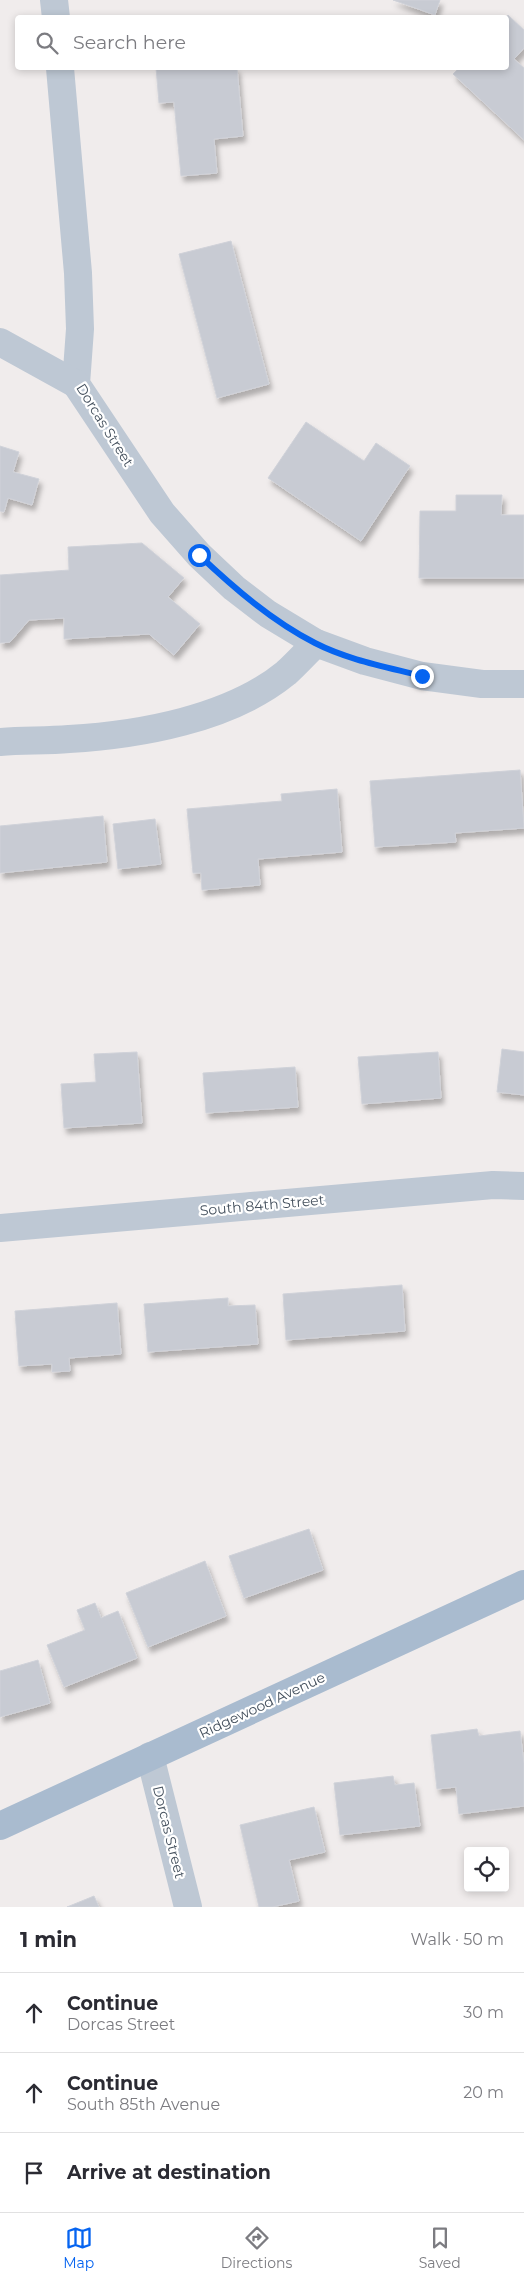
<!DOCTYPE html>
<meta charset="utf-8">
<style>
:root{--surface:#fff;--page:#f7f7f7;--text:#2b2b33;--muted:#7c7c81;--line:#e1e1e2;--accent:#0664f0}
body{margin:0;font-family:Montserrat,sans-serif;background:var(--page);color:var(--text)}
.controls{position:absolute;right:15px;bottom:15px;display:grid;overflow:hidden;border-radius:5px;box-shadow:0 2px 8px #0003}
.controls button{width:45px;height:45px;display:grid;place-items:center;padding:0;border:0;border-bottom:1px solid var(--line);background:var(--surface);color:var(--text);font:25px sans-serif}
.stop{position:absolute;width:15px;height:15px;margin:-11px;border:4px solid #0664f0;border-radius:50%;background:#fff}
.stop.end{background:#0664f0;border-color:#fff;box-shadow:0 1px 5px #0008}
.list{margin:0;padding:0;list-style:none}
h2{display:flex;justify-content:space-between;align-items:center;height:65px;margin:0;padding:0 20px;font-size:21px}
h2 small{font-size:16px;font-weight:400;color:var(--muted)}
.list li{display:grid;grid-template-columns:32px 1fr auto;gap:15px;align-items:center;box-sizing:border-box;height:80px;padding:0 20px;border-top:1px solid var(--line)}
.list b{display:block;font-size:19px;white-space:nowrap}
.list p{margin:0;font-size:16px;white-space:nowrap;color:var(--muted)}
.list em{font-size:16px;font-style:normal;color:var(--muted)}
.icon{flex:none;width:28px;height:28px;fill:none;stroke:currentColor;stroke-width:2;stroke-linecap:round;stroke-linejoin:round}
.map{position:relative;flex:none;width:524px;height:1907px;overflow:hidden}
.search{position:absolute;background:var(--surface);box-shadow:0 2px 8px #0003;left:15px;right:15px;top:15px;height:55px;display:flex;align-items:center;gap:12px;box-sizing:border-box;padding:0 18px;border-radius:5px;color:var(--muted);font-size:19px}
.sheet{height:305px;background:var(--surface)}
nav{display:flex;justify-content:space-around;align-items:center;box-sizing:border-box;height:70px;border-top:1px solid var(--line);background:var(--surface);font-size:14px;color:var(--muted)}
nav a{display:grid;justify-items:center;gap:2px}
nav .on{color:var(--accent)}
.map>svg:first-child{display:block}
.building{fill:#c8cbd3;stroke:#d0d2d9;filter:url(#shadow)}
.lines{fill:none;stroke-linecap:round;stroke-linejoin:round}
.minor{stroke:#bec8d4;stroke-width:28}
.major{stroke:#a9bbcf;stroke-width:28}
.route{stroke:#0664f0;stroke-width:6}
.labels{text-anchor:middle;stroke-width:4.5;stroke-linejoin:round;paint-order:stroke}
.street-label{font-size:14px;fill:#434f5c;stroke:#fff}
</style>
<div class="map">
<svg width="524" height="1907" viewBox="0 0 524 1907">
<defs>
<filter id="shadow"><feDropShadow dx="3" dy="5.5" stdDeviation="2.5" flood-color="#0004"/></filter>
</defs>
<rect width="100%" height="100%" fill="#f0ecec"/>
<!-- building -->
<g class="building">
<polygon points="393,0 440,0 435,15"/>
<polygon points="508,15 524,30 524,48 514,59 524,68 524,140 453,74 459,68 506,68 506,18"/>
<polygon points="156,68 237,68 243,136 214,139 217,173 181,176 174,102 159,103"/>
<polygon points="231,241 269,384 217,398 179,254"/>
<polygon points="306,422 364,461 376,443 410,466 361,541 268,478"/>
<polygon points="0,446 19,452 13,472 39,479 32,505 8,498 4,512 0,511"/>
<polygon points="456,495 502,495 501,515 524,515 524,578 419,578 420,511 456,511"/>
<polygon points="142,543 184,578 168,597 200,624 174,655 149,634 64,639 64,618 29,620 10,642 0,643 0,575 69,570 68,547"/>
<polygon points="520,770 524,828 455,833 456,842 375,847 370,781"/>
<polygon points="337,789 342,852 258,859 260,885 202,890 201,873 193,873 187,809 282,801 281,794"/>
<polygon points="103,816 107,862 0,873 0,826"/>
<polygon points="155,819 161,864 118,869 113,824"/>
<polygon points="502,1049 524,1052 524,1095 497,1092"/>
<polygon points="137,1052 142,1123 64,1128 61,1084 96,1082 94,1054"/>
<polygon points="438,1052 441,1098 362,1104 358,1057"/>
<polygon points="295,1067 298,1107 206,1113 203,1073"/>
<polygon points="402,1285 405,1331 286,1340 283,1294"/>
<polygon points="228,1298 228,1306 255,1305 258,1344 148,1352 144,1304"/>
<polygon points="117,1303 121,1354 69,1358 70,1371 52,1372 52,1364 19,1366 15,1311"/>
<polygon points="309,1529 323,1570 244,1598 229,1556"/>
<polygon points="205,1561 226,1616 148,1647 126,1593"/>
<polygon points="95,1603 101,1618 118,1611 137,1658 64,1687 47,1645 85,1630 77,1610"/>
<polygon points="38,1660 50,1703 0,1717 0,1671"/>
<polygon points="477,1729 479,1736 520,1731 524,1764 524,1806 459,1814 456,1787 437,1789 431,1735"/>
<polygon points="393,1776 395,1785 414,1783 420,1826 340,1835 334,1783"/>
<polygon points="314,1807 325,1852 289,1860 299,1901 272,1907 259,1907 240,1825"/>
<polygon points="94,1896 99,1907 67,1907"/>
</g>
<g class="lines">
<!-- minor -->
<g class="minor">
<polyline points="54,0 56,18"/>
<polyline points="60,68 78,273 80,329 76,384 162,513 199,555 234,588 268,614 316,643 365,661 422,676 482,684 524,684"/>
<polyline points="0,342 76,384"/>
<path d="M 0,742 C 23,740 46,741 69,739 C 139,735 230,719 286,673 C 296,664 306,653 316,643"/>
<polyline points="0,1228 493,1185 524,1186"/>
<polyline points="150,1756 188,1907"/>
</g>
<!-- major -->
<polyline class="major" points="0,1826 524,1584"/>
</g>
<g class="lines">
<!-- route -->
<path class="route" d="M 199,555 C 234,588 272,621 315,643 C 348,660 387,667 422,676"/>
</g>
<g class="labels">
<!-- street labels -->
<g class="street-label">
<text transform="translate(105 425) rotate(58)" y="5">Dorcas Street</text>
<text transform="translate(262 1205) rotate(-5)" y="5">South 84th Street</text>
<text transform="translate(262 1705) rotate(-25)" y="5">Ridgewood Avenue</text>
<text transform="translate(169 1832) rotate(76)" y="5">Dorcas Street</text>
</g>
</g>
</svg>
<div class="controls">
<button><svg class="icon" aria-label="locate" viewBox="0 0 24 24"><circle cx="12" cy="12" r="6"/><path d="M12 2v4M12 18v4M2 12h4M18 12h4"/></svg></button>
</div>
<div class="stop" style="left:199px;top:555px"></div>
<div class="stop end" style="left:422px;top:676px"></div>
<div class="search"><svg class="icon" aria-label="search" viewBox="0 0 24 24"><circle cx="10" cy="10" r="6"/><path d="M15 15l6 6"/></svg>Search here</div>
</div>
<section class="sheet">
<h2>1 min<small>Walk · 50 m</small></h2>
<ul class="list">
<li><svg class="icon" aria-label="ahead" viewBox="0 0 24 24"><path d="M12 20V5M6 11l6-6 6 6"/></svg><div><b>Continue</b><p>Dorcas Street</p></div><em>30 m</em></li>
<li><svg class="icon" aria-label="ahead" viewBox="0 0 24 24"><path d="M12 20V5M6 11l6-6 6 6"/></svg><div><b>Continue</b><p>South 85th Avenue</p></div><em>20 m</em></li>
<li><svg class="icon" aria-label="arrive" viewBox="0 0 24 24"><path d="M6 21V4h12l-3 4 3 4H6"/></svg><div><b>Arrive at destination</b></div></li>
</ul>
</section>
<nav>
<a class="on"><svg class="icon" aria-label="map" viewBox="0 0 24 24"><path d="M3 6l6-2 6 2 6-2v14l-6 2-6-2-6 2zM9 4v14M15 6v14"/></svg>Map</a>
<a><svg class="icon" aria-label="directions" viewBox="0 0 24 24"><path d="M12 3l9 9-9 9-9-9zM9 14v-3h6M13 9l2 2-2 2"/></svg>Directions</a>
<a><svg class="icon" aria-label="saved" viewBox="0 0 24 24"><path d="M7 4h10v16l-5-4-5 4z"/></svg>Saved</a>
</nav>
